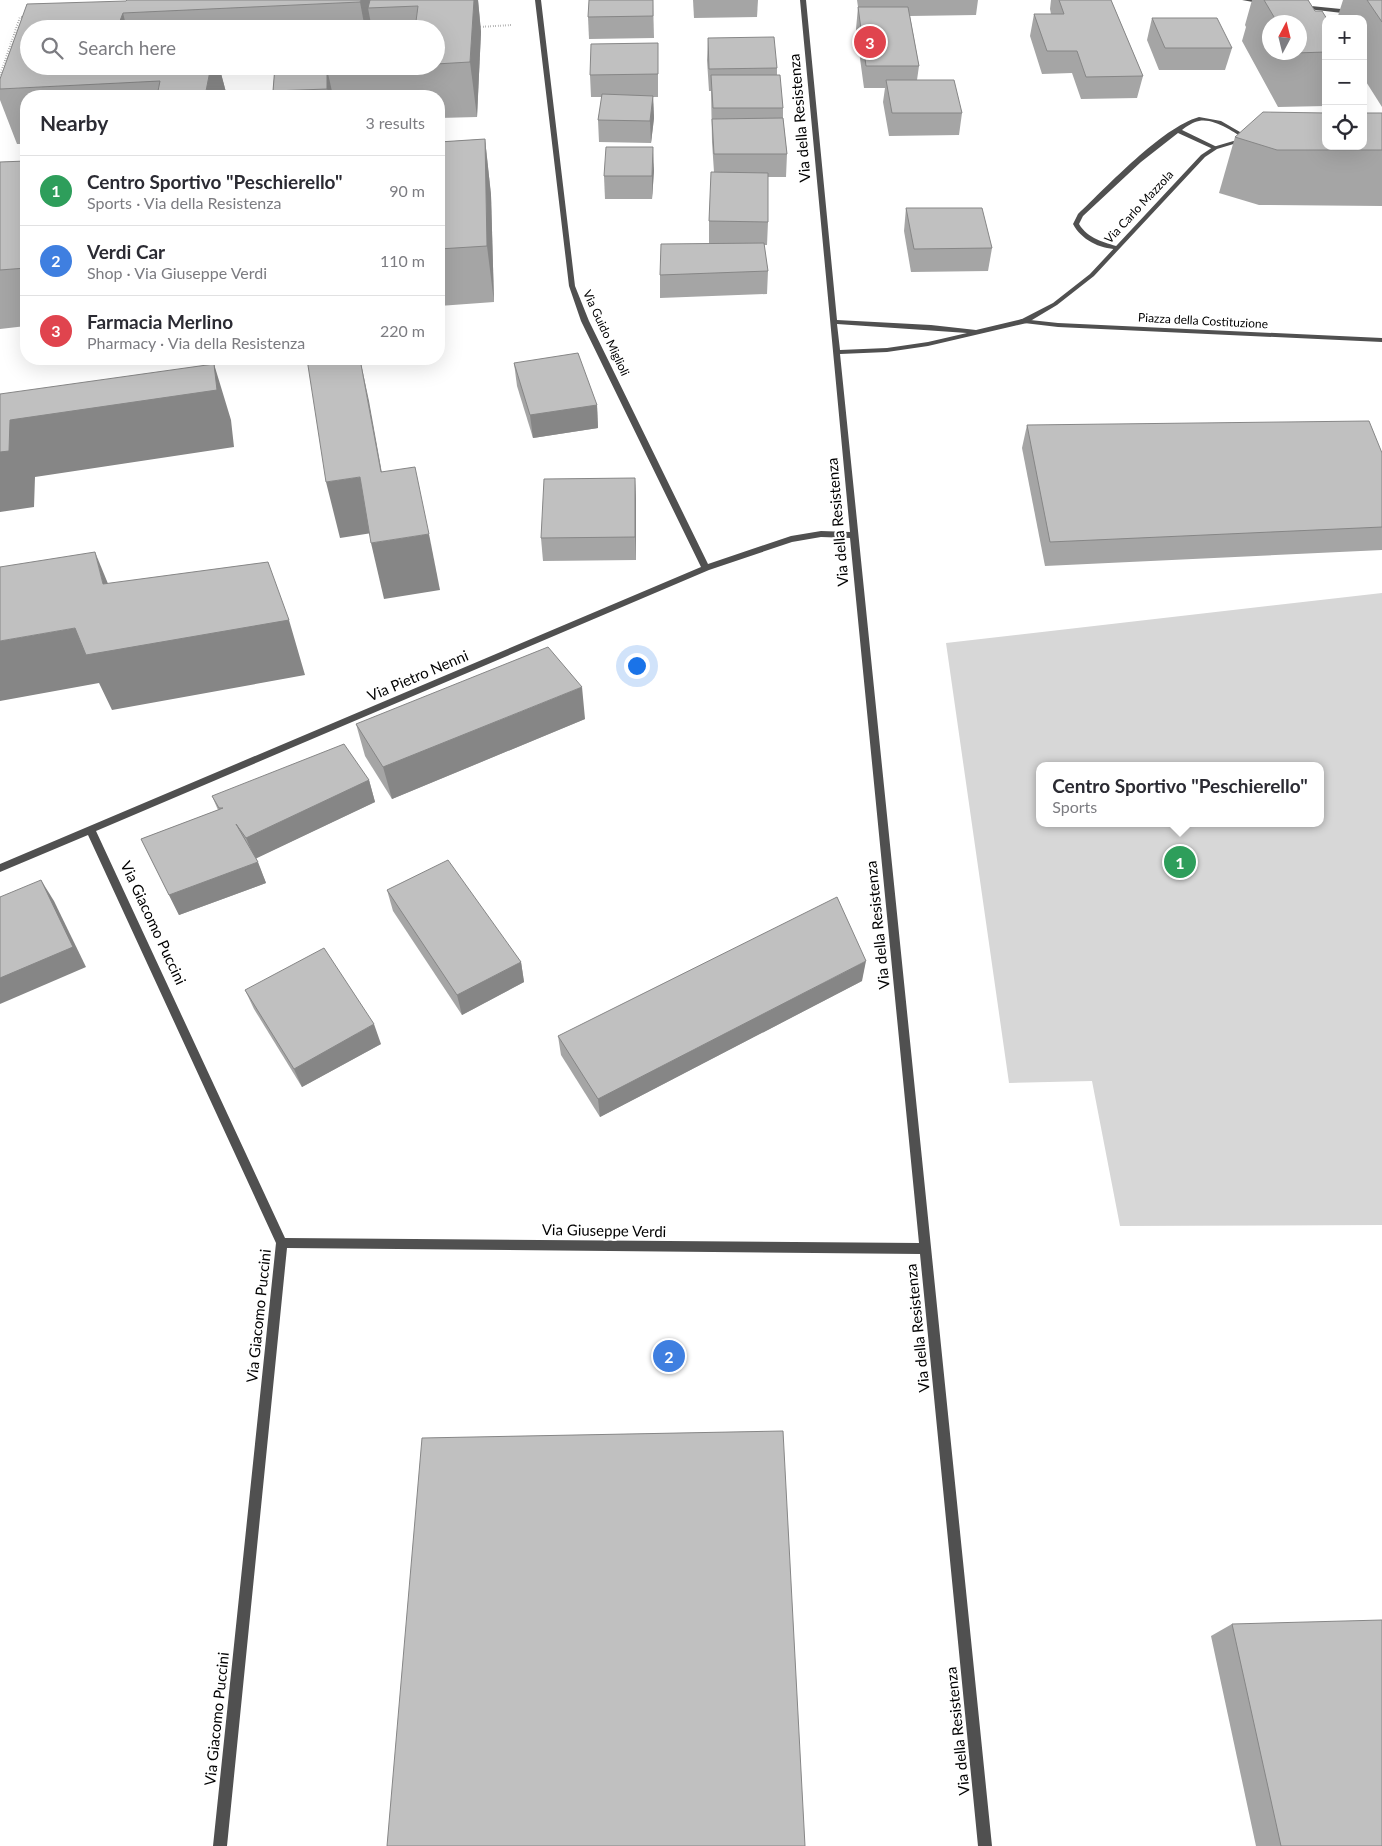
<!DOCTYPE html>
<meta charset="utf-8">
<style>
:root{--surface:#fff;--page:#f2f2f3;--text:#2b2b33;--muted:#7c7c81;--line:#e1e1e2;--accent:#ea580c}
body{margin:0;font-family:Lato,sans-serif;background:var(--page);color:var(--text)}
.controls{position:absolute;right:15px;top:15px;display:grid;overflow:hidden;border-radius:10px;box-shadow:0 5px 20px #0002}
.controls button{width:45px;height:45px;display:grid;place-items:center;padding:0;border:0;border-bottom:1px solid var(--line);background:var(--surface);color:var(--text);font:25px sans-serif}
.compass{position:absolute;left:1262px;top:15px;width:45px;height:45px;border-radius:50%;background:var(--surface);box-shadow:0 5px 20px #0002;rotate:7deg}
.you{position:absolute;left:636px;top:665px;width:18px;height:18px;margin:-12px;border:4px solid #fff;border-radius:50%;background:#1a73e8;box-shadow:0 0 0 8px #1a73e833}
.badge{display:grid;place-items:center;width:32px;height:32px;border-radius:50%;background:var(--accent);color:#fff;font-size:16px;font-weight:700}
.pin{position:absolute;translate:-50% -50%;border:2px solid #fff;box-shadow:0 1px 5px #0006}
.popup{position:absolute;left:1036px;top:762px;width:288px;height:65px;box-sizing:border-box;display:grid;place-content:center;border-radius:10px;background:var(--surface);filter:drop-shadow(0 1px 4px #0005);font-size:16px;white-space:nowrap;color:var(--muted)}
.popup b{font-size:19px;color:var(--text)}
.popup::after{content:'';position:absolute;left:50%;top:100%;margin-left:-10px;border:10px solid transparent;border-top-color:var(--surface)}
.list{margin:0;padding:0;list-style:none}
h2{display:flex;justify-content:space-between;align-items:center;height:65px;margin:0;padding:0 20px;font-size:21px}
h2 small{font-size:16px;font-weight:400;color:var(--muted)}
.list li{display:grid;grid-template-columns:32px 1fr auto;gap:15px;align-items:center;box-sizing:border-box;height:70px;padding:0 20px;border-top:1px solid var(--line)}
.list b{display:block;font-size:19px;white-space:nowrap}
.list p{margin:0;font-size:16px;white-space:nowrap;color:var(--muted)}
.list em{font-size:16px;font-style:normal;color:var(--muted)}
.icon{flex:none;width:28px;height:28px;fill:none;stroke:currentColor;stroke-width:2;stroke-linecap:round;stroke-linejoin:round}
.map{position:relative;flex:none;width:1382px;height:1846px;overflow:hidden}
.search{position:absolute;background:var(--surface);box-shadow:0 5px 20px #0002;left:20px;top:20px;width:425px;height:55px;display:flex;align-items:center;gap:12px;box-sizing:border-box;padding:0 18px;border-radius:28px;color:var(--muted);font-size:19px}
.panel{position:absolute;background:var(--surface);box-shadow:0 5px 20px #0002;left:20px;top:90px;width:425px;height:275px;border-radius:20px}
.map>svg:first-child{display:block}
.green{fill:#d7d7d7;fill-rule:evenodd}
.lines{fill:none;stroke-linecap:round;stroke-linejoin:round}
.path{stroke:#727272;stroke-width:2;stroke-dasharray:0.5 2;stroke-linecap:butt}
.service{fill:#505050;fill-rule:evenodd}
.pedestrian{fill:#505050;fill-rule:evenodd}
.minor{fill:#505050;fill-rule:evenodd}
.wall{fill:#a5a5a5;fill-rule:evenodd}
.shaded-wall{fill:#868686}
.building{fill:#c0c0c0;stroke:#868686}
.labels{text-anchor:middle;stroke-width:4.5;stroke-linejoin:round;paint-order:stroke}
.far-street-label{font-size:12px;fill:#000;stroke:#fff}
.street-label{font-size:15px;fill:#000;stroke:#fff}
</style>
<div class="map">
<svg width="1382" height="1846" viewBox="0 0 1382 1846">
<rect width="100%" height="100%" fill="#fff"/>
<!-- green -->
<path class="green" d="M 1382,593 L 1382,1225 L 1120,1226 L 1092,1081 L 1009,1083 L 946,643 ZM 1040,766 L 1320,766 L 1320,823 L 1040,823 Z"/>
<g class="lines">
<!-- path -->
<g class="path">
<polyline points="478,27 512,25"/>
<polyline points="0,75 20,17 25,17"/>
</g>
<!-- service -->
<path class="service" d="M 1199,117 L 1221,121 L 1252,139 L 1247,140 C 1234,133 1215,118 1199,121 C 1193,122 1187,126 1182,130 L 1217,147 L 1217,149 L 1213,149 L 1178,133 L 1141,162 L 1083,216 L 1079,224 C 1088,239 1104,242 1119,247 L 1119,249 C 1102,250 1081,240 1073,224 L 1078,214 C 1108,186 1161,128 1199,117 Z"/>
<!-- pedestrian -->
<polygon class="pedestrian" points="1021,319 1058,323 1382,338 1382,342 1058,327 1024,323 1020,321"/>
<!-- minor -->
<g class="minor">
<path d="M 535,0 L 541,0 L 575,286 L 589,321 L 708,564 L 791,536 L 821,531 L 850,532 L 800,0 L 806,0 L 837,320 L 931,325 L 976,330 L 1022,319 L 1053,303 L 1090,274 L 1201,155 L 1213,147 L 1247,137 L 1250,139 L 1217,149 L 1205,157 L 1094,276 L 1057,305 L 1027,323 L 928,346 L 887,352 L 840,354 L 992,1846 L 978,1846 L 920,1254 L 287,1248 L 227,1846 L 213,1846 L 276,1243 L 88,835 L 0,872 L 0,864 L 701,567 L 581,321 L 569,286 ZM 837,324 L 967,333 L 928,342 L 887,348 L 840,350 ZM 821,537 L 850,538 L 919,1243 L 285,1238 L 96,831 L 709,570 L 792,542 Z"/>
<polygon points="1242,0 1261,0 1267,2 1264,4"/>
<polygon points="1301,5 1351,10 1354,12 1351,14 1299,8 1299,6"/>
</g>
</g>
<!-- wall -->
<g class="wall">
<polygon points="478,0 481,32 477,117 439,118 439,96 274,96 273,91 275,66 436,66 436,29 29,29 29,66 219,66 227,96 26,96 26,144 17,144 0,100 0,79 27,4"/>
<polygon points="653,0 654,38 589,39 588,17"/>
<polygon points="693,0 758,0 757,17 694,18"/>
<polygon points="857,0 978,0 976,15 910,16 919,66 917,80 962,113 959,135 889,136 883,102 885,88 864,88 856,29 858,7"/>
<polygon points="1051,0 1111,0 1143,76 1137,98 1081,99 1072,73 1042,74 1030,36 1034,14 1051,14 1050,9"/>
<path d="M 1252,0 L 1308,0 L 1315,11 L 1326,19 L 1326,106 L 1278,107 L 1242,41 L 1246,27 L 1245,25 ZM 1270,22 L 1300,22 L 1300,52 L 1270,52 Z"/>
<polygon points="1343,0 1382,0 1382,107 1363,77 1363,19 1337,19"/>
<polygon points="1152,18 1232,48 1225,70 1159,70 1147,40"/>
<polygon points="708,38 777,68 777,75 783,108 783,118 787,154 786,177 768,177 768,222 767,245 764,245 768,271 767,294 660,298 660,275 709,244 709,221 714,172 712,142 711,91 709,91 707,60"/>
<polygon points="658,43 658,97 653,97 654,118 651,143 599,142 598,120 602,97 591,97 590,75"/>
<polygon points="1382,113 1382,206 1259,205 1219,193 1235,137"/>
<polygon points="485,139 491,195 494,302 439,306 439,142"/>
<polygon points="26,161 26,326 0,329 0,162"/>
<polygon points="654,170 652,199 605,199 604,176"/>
<polygon points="906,208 992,248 988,271 911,272 904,231"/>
<polygon points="514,363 597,405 598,428 533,438 517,386"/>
<polygon points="1027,425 1382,453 1382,550 1045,566 1022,448"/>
<polygon points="635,478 636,501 636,560 543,561 541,538"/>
<polygon points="585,719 392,799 365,756 356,724"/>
<polygon points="369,780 375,802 256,858 266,883 179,915 141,839 218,810 212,796"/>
<polygon points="387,890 521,962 524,982 462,1015 393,911"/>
<polygon points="862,981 600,1117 561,1055 558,1036"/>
<polygon points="245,990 381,1044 302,1087 254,1009"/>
<polygon points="1232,1624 1382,1846 1256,1846 1211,1636"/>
</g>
<!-- shaded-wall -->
<g class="shaded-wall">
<polygon points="361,0 375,0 368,8 372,29 365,29 360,2"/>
<polygon points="474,0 478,0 481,32 477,117 470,62"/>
<polygon points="123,13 127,29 119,29 118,26"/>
<polygon points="211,66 219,66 227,96 205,96"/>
<polygon points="327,69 333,96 329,96 327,89"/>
<polygon points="653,96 654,118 651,143 650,121"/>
<polygon points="485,139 491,195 494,302 487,246"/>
<polygon points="653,147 654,170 652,199 652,176"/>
<polygon points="360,359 369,401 392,529 381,472"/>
<polygon points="214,364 231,420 234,447 35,477 34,507 0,512 0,452 10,420"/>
<polygon points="597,405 598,428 533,438 530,415"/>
<polygon points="360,477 372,533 340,538 326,482"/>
<polygon points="635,478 636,501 636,560 635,537"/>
<polygon points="429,534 440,590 384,599 371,543"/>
<polygon points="95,552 118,608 103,584"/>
<polygon points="289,620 305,675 112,710 99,683 0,701 0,641 75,628"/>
<polygon points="582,687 585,719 392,799 383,767"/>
<polygon points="369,780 375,802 255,859 246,838"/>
<polygon points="258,862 266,883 179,915 169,895"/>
<polygon points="41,880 54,901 86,967 0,1004 0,978"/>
<polygon points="866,961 862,981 600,1117 598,1099"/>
<polygon points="521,962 524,982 462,1015 457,995"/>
<polygon points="374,1024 381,1044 302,1087 294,1069"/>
</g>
<!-- building -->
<g class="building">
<polygon points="127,0 361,0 360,2 123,13 118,26 78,27 78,29 29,29 29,66 211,66 205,96 157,96 160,81 0,89 0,79 27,4 126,1"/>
<polygon points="370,0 474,0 470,62 436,64 436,29 415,29 418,6 368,8"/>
<polygon points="589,0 653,0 653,16 588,17"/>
<polygon points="1059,0 1111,0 1143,76 1086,77 1077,51 1047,51 1034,14 1064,14"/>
<polygon points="1264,0 1308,0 1315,11 1322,11 1327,19 1326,19 1326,27 1325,27 1326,29 1326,52 1295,53 1300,52 1300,22 1277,22"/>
<polygon points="1367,0 1382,0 1382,22"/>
<polygon points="858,7 908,7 919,66 866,66"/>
<polygon points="1152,18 1217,18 1232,48 1165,48"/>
<polygon points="774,37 777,68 709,69 708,38"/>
<polygon points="658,43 658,74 590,75 591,44"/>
<polygon points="275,66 379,66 327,69 327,89 273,91"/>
<polygon points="711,75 780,75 783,108 713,108"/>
<polygon points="886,80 954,80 962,113 892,113"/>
<polygon points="602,94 653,96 650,121 598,120"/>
<polygon points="1263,112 1326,113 1326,146 1363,146 1363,113 1382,113 1382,150 1277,150 1235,137"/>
<polygon points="783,118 787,154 714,154 712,119"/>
<polygon points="485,139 487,246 439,249 439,142"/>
<polygon points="606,147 653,147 652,176 604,176"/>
<polygon points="26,161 26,268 0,270 0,162"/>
<polygon points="711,172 768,173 768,222 709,221"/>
<polygon points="906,208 982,208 992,248 914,249"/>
<polygon points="764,243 768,271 660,275 661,244"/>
<polygon points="578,353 597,405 530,415 514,363"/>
<polygon points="307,359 360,359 381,472 415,467 429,534 371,543 360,477 326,482"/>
<polygon points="214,364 217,390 10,420 9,451 0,452 0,394"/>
<polygon points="1369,421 1382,453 1382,527 1050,542 1027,425"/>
<polygon points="635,478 635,537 541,538 544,479"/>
<polygon points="95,552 103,584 268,562 289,620 86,655 75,628 0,641 0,567"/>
<polygon points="548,647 582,687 383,767 356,724"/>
<polygon points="344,744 369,780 246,838 236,824 258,862 169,895 141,839 223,808 219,808 212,796"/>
<polygon points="448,860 521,962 457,995 387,890"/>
<polygon points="41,880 73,947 0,978 0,897"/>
<polygon points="837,897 866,961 598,1099 558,1036"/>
<polygon points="324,948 374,1024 294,1069 245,990"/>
<polygon points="783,1431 805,1846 387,1846 422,1438"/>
<polygon points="1382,1620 1382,1846 1281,1846 1232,1624"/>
</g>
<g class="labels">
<!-- far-street labels -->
<g class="far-street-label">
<text transform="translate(1139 207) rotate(-47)" y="4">Via Carlo Mazzola</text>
<text transform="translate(1203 321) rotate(3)" y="4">Piazza della Costituzione</text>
<text transform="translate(606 333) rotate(65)" y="4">Via Guido Miglioli</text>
</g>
<!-- street labels -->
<g class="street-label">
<text transform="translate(800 118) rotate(-95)" y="5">Via della Resistenza</text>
<text transform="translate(838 522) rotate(-95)" y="5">Via della Resistenza</text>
<text transform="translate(418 676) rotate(-23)" y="5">Via Pietro Nenni</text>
<text transform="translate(153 923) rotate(65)" y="5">Via Giacomo Puccini</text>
<text transform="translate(878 925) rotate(-96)" y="5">Via della Resistenza</text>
<text transform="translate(604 1231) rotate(1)" y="5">Via Giuseppe Verdi</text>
<text transform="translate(259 1316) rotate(-84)" y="5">Via Giacomo Puccini</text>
<text transform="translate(918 1328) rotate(-96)" y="5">Via della Resistenza</text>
<text transform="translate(217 1719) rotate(-84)" y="5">Via Giacomo Puccini</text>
<text transform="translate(958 1731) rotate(-96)" y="5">Via della Resistenza</text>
</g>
</g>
</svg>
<div class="controls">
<button>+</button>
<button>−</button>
<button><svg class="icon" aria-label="locate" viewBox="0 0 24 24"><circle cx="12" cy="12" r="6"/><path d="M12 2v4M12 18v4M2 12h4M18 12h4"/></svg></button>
</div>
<svg class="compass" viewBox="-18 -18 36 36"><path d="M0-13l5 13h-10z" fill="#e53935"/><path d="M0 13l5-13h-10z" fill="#7c7c81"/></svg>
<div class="you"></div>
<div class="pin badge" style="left:1180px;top:862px;background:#2e9e5b">1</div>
<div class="popup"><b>Centro Sportivo &quot;Peschierello&quot;</b>Sports</div>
<div class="pin badge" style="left:669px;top:1356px;background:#3f7fe0">2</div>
<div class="pin badge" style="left:870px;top:42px;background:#e0444e">3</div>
<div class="search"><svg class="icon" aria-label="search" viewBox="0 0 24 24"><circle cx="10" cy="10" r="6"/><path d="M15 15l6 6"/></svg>Search here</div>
<section class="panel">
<h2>Nearby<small>3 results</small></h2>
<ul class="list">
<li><span class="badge" style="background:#2e9e5b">1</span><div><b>Centro Sportivo &quot;Peschierello&quot;</b><p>Sports · Via della Resistenza</p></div><em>90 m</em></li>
<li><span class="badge" style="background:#3f7fe0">2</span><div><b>Verdi Car</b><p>Shop · Via Giuseppe Verdi</p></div><em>110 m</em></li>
<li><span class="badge" style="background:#e0444e">3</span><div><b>Farmacia Merlino</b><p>Pharmacy · Via della Resistenza</p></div><em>220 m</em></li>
</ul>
</section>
</div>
